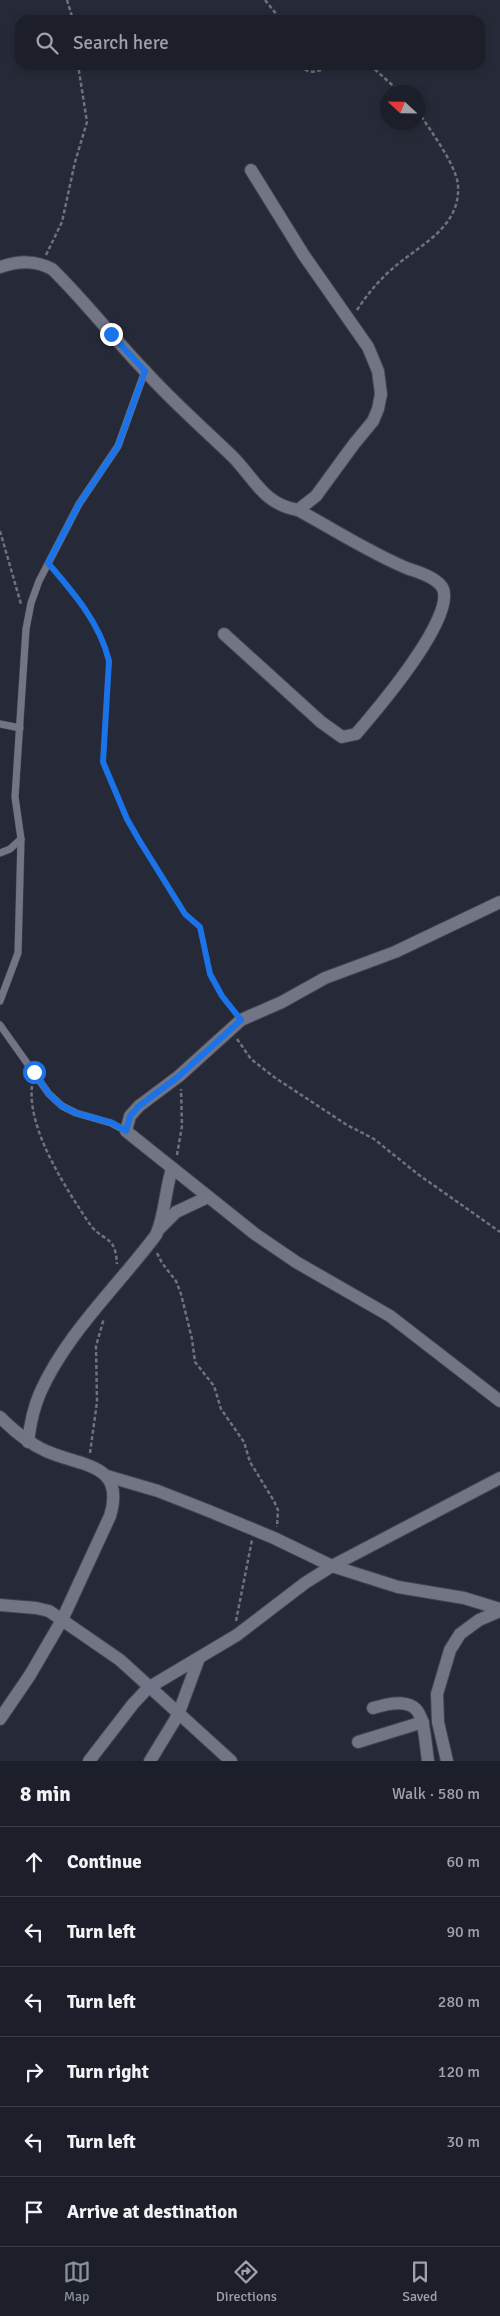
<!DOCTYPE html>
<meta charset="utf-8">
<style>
:root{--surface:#1c1f29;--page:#292c35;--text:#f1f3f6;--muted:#a0a2a8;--line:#3a3d46;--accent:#8c9099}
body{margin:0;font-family:Signika,sans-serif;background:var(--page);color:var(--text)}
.compass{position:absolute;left:380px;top:85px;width:45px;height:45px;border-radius:50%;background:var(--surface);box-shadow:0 2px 8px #0003;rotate:292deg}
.stop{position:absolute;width:15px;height:15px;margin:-11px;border:4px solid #1a73e8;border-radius:50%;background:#fff}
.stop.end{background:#1a73e8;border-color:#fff;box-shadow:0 1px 5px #0008}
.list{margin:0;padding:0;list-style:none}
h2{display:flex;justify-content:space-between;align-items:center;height:65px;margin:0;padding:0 20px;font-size:21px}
h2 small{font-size:16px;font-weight:400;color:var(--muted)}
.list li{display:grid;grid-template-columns:32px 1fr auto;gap:15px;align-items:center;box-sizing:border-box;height:70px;padding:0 20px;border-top:1px solid var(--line)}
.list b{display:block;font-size:19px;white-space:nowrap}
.list em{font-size:16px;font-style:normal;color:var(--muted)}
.icon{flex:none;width:28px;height:28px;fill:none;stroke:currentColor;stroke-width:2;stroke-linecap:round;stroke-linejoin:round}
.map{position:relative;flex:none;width:500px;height:1761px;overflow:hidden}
.search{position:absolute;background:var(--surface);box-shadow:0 2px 8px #0003;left:15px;right:15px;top:15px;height:55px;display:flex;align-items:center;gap:12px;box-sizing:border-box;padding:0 18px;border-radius:15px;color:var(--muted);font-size:19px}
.sheet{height:485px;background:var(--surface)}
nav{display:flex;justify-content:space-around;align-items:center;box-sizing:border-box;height:70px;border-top:1px solid var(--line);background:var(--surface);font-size:14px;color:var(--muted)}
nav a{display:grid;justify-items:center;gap:2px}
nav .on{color:var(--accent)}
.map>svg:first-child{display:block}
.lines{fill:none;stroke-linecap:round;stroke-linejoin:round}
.lane-casing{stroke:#41444f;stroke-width:8}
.street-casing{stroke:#41444f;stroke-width:14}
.path{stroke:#6f727e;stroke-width:2.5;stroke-dasharray:4 2.5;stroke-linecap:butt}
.lane{stroke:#717585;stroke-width:7}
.street{stroke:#717585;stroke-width:12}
.route{stroke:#1a73e8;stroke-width:6}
</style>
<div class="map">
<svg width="500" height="1761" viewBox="0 0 500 1761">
<rect width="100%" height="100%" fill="#262937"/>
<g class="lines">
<!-- lane casing -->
<g class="lane-casing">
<g id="lane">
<polyline points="0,724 20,728"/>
<polyline points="0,853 10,849 21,839"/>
<polyline points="0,1001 18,953 21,839 15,797 26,629 31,603 39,581 79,504 118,446 145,371"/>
<polyline points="0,1025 49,1094 62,1106 76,1113 111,1123 126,1131"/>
</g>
</g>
<!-- street casing -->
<g class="street-casing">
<g id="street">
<path d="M 0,267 C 19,261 35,260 52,269 C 85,301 113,338 145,371 C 172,401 203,428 232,456 C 255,479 263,504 298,510 L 316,496 L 354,444 L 373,421 L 378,409 L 381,394 L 378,371 L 368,347 L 303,254 L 251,170"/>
<path d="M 224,634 L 321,722 L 342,737 L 356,734 C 375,712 459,614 442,587 C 436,578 419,572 409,569 C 370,553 335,530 298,510"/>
<polyline points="500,902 395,952 325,978 282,1002 241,1020 179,1076 139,1106 130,1116 126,1131 255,1234 296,1262 390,1316 500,1401"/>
<polyline points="160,1228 176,1212 208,1197"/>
<path d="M 0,1417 C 14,1431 28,1443 46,1451 C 82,1467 126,1463 110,1516 L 62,1620 L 30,1675 L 0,1719"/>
<path d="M 28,1442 C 30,1425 33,1409 40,1393 C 66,1334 117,1287 156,1235 C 165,1216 165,1190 172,1169"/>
<polyline points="107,1476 158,1491 209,1511 274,1538 332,1566 398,1587 464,1598 500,1609"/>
<polyline points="0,1605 36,1608 49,1611 62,1620 120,1660 231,1761"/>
<path d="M 373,1708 C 426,1692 422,1717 428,1761"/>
<polyline points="358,1742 423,1722"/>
<polyline points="89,1761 133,1704 148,1688 237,1635 305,1583 332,1566 500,1478"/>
<polyline points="150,1761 178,1715 199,1658"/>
<polyline points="447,1761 438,1722 437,1694 450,1650 460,1634 479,1620 500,1611"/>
</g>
</g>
<!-- path -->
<g class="path">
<polyline points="67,0 73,20"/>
<polyline points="265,0 281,20"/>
<path d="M 300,65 C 309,77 322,70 333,65"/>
<polyline points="370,65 400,92"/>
<polyline points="46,255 62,222 75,162 87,122 78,65"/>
<path d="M 357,310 C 367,295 378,281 392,269 C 419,245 461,228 458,185 C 456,164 429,129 418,111"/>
<polyline points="0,531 21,604"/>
<path d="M 54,571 C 77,597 101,627 109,661 L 103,762 L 127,819 L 139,840 L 185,914 L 200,927 L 210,974 L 222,996 L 234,1012"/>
<polyline points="237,1039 251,1059 274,1077 347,1125 374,1139 419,1175 500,1232"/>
<path d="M 32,1086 C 27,1130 67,1190 91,1226 C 107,1244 115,1235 117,1264"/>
<polyline points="177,1155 182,1126 181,1089"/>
<polyline points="157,1253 162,1263 176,1281 181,1294 192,1339 195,1362 214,1386 221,1409 244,1442 250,1462 274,1501 278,1510 277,1527"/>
<polyline points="90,1453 97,1402 96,1346 104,1318"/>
<polyline points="236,1621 252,1540"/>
</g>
<!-- lane -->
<use href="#lane" class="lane"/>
<!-- street -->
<use href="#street" class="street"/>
</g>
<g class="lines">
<!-- route -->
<path class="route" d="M 34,1072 L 49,1094 L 62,1106 L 76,1113 L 112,1123 L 126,1131 L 130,1116 L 139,1106 L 179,1076 L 241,1020 L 222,996 L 210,974 L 200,927 L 185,914 L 139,840 L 127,819 L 103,762 L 109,661 C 100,623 73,592 48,563 L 79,504 L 118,446 L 145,371 L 111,334"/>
</g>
</svg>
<svg class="compass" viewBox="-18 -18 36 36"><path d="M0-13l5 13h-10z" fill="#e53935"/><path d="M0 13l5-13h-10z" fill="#a0a2a8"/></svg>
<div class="stop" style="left:34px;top:1072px"></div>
<div class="stop end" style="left:111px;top:334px"></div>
<div class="search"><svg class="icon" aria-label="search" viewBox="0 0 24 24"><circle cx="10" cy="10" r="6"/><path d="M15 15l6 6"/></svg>Search here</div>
</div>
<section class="sheet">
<h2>8 min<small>Walk · 580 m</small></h2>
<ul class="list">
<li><svg class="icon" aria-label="ahead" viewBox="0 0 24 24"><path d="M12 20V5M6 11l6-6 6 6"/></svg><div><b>Continue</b></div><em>60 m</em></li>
<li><svg class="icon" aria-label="left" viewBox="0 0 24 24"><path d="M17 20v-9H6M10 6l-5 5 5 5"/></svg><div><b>Turn left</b></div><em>90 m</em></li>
<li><svg class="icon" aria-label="left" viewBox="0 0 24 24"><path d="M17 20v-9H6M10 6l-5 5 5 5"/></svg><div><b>Turn left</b></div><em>280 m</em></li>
<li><svg class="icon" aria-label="right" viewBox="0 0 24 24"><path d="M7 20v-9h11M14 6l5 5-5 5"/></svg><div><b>Turn right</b></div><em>120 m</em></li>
<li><svg class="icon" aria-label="left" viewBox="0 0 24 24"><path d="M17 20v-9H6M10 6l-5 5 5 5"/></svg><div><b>Turn left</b></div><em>30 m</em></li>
<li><svg class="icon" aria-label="arrive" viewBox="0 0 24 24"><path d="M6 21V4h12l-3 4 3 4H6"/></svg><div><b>Arrive at destination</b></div></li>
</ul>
</section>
<nav>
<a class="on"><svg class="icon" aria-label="map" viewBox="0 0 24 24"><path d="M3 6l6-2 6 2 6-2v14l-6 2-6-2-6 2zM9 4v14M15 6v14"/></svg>Map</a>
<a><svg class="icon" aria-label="directions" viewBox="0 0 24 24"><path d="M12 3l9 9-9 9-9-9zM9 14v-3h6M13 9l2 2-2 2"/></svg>Directions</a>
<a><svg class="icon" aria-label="saved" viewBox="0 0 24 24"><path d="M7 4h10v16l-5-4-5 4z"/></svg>Saved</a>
</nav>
